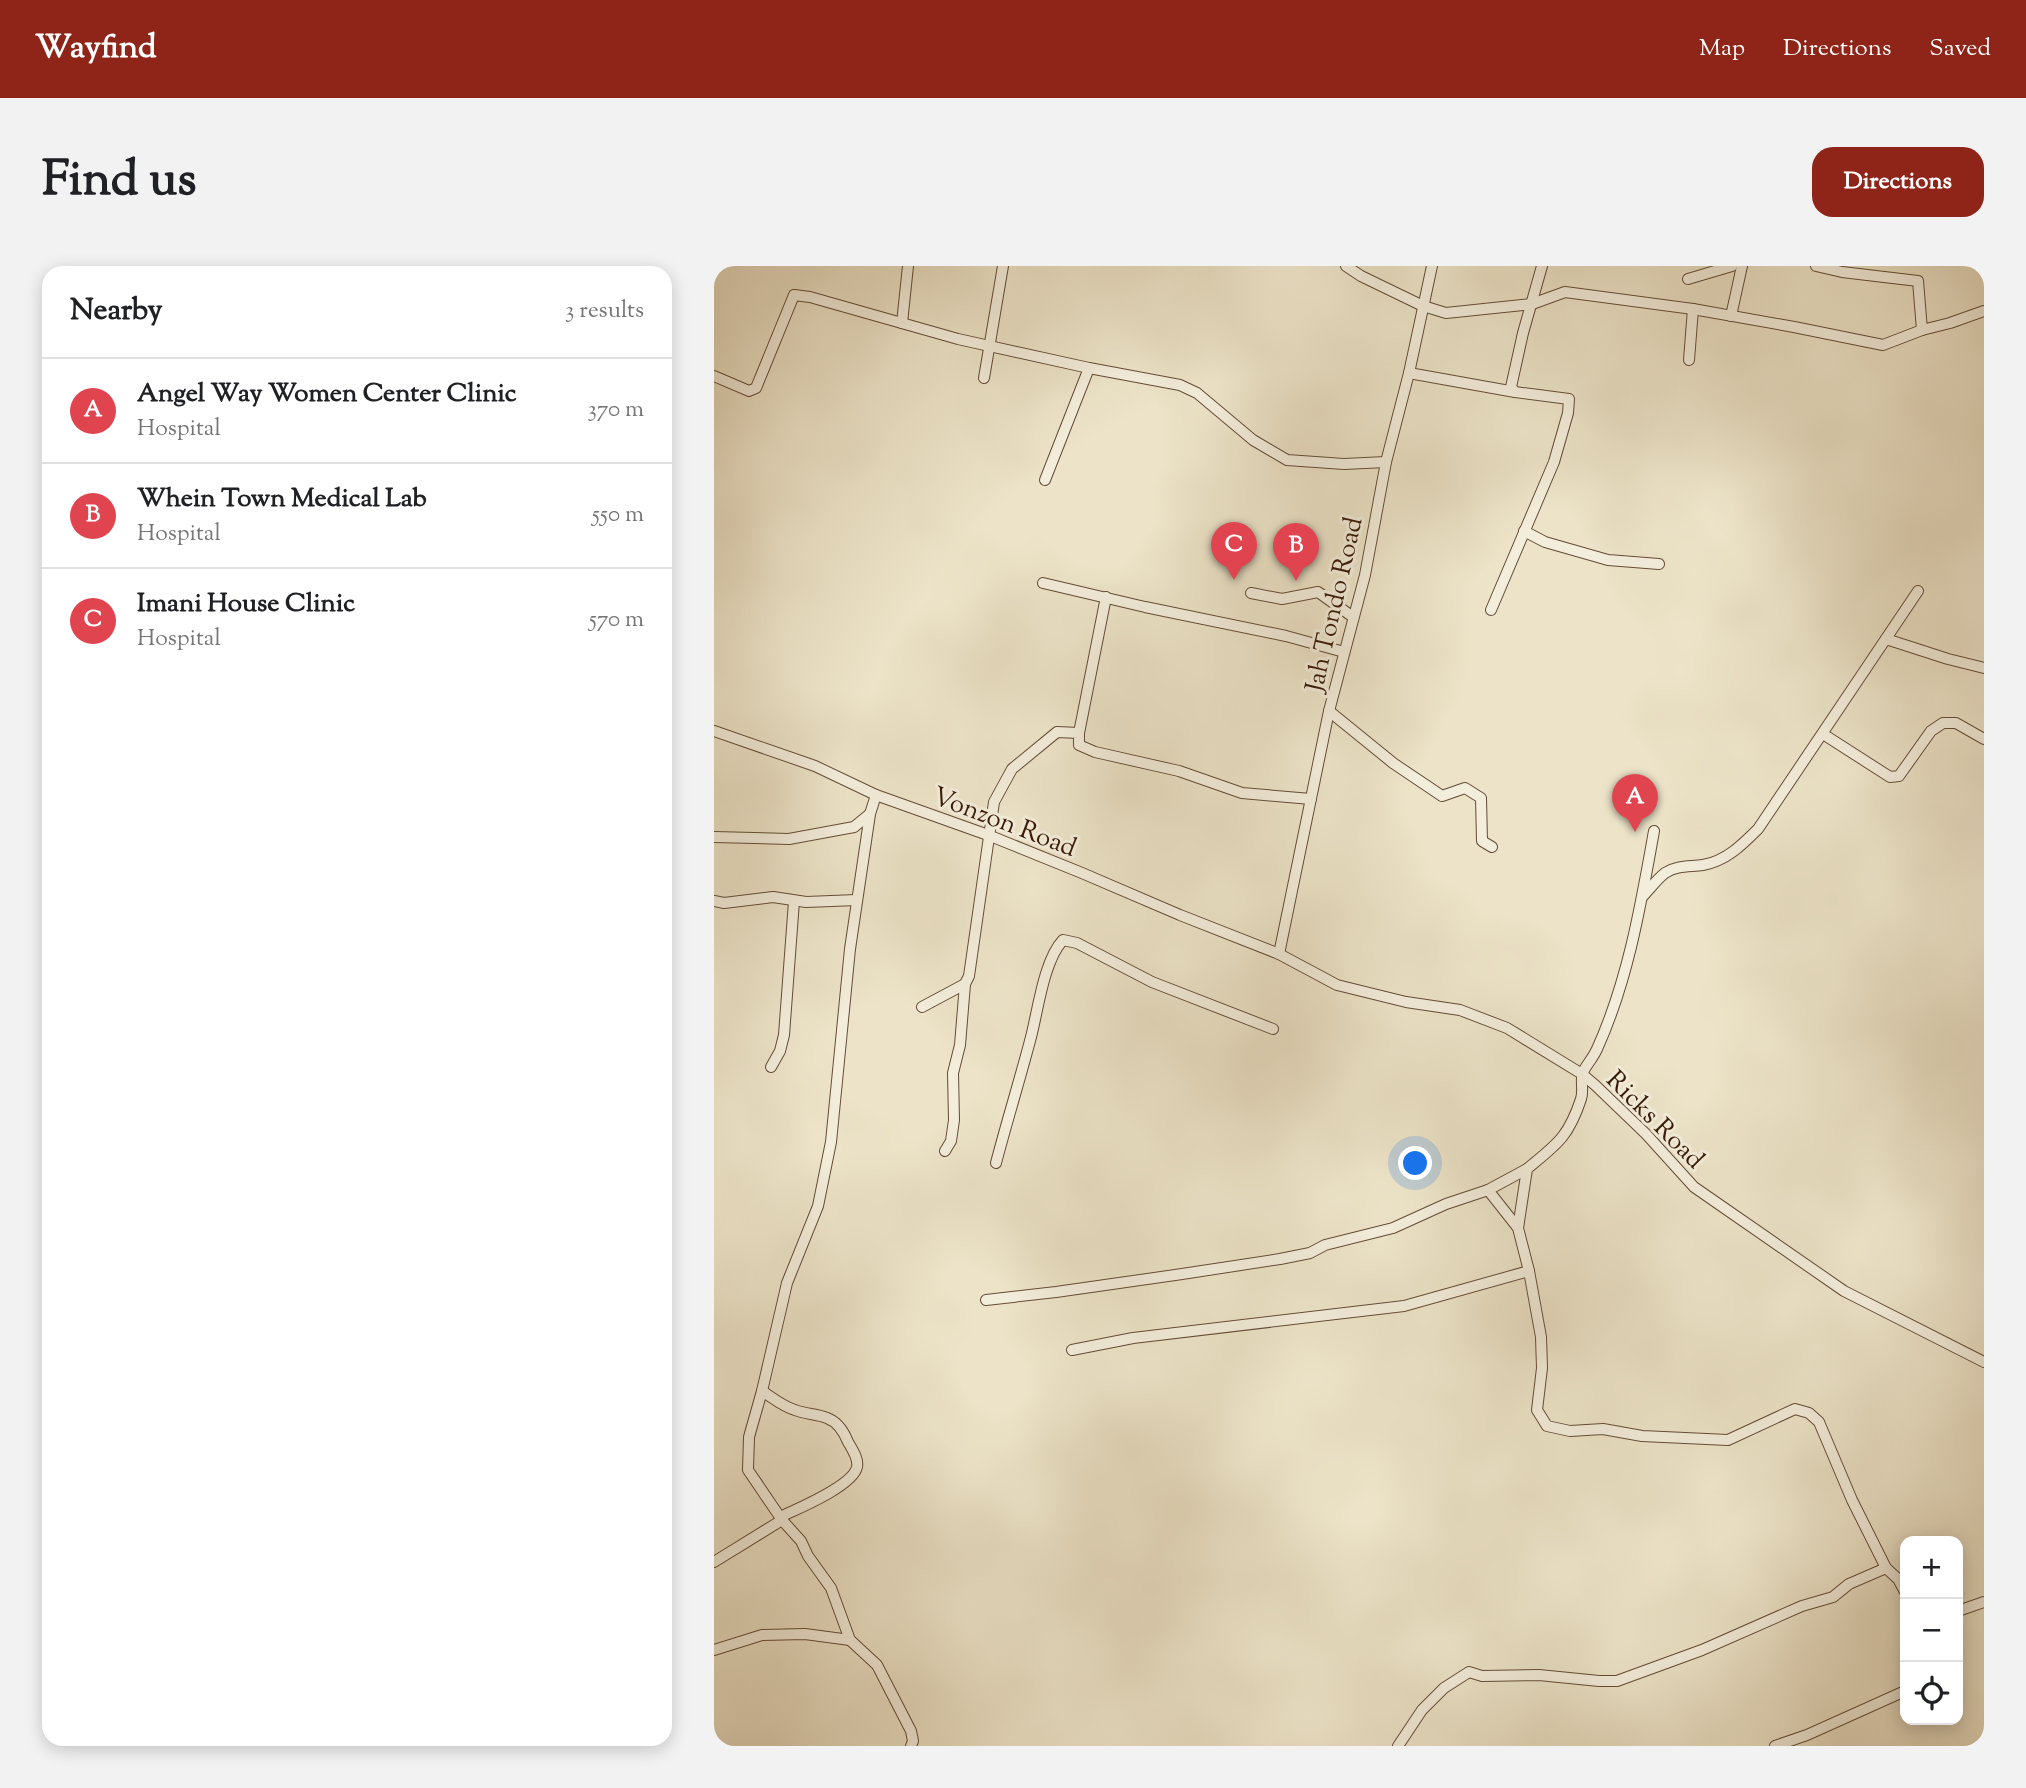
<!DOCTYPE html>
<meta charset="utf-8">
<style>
:root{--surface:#fff;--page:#f2f2f2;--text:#202124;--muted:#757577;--line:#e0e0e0;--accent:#8f2418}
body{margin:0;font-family:"Sorts Mill Goudy",serif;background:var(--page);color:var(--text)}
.controls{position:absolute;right:21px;bottom:21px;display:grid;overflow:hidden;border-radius:14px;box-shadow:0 4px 18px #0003}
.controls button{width:63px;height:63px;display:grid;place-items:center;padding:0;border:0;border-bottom:2px solid var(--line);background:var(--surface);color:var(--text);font:35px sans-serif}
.you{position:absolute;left:702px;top:898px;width:24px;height:24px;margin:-18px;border:5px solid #fff;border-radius:50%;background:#1a73e8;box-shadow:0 0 0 10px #1a73e833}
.badge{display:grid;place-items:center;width:46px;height:46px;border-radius:50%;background:var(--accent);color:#fff;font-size:23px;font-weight:700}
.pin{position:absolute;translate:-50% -58px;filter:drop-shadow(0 2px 4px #0008)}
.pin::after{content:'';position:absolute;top:37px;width:24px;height:21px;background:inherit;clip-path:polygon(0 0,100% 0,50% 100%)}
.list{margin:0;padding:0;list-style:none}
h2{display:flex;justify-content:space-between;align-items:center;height:91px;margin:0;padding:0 28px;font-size:30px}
h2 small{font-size:23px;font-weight:400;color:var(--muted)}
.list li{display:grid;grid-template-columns:46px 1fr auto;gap:21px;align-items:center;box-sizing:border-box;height:105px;padding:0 28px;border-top:2px solid var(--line)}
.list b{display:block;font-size:26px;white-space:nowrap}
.list p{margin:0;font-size:23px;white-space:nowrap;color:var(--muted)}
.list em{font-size:23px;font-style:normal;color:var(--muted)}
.icon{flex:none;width:38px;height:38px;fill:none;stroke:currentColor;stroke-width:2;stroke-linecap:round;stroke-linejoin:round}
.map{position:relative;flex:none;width:1270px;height:1480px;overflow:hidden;border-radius:21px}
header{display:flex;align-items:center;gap:42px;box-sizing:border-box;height:98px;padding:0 35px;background:var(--accent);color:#fff}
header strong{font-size:33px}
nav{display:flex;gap:38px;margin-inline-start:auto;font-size:24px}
.intro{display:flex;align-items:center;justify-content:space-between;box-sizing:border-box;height:168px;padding:0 42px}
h1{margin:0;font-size:49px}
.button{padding:18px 32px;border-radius:21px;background:var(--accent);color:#fff;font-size:24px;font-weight:700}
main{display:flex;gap:42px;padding:0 42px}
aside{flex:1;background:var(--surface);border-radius:21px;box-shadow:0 4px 18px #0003}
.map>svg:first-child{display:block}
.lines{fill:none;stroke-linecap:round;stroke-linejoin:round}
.minor-casing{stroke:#644c36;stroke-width:12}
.minor{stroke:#f3eddb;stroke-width:10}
.labels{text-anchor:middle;stroke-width:6;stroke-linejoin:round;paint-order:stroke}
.street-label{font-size:26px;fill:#371a06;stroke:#f3eddb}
</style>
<header>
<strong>Wayfind</strong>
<nav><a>Map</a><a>Directions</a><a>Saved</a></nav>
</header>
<div class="intro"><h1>Find us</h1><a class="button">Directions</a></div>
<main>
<aside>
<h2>Nearby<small>3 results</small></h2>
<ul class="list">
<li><span class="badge" style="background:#e0444e">A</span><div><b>Angel Way Women Center Clinic</b><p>Hospital</p></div><em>370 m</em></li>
<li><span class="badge" style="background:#e0444e">B</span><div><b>Whein Town Medical Lab</b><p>Hospital</p></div><em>550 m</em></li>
<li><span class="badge" style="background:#e0444e">C</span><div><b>Imani House Clinic</b><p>Hospital</p></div><em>570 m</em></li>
</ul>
</aside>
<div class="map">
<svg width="1270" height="1480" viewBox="0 0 1270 1480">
<rect width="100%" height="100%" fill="#ece3c8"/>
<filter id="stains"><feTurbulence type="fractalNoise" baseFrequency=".00286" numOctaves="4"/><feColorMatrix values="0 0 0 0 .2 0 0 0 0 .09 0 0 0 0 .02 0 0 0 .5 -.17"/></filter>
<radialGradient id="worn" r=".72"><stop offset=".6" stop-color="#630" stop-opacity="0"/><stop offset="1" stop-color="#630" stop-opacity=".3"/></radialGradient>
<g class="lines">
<!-- minor casing -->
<g class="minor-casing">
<g id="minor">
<polyline points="632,0 647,10 709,40 732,47 818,38 851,26 979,43 1080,61 1169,79 1208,64 1236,57 1270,45"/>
<polyline points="1102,0 1128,6 1204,15 1208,64"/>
<polyline points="974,13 1018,0"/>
<polyline points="1017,50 1028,0"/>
<polyline points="188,57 194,0"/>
<polyline points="975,94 979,43"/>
<polyline points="695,107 801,126"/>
<polyline points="0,110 35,125 42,122 80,29 96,31 244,73 375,102 466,119 483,127 539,174 573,194 630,198 672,196"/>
<polyline points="270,112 289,0"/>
<polyline points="331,214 375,102"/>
<polyline points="810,265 831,276 894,294 945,298"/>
<polyline points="329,317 431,341 572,370 630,386"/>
<polyline points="537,327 568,333 604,326 639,351"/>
<polyline points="777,344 840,196 854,147 855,133 801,126 797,121 809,67 828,0"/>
<polyline points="1172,373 1234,393 1270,402"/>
<polyline points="615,445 679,497 728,530 751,522 767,532 768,575 778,581"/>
<polyline points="0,465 101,500 162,529 274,569 368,607 466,649 565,688 623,719 692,736 746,744 793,762 868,808 881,819 932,868 980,921 1130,1025 1270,1096"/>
<polyline points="365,467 392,331"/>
<polyline points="1109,468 1176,511 1185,510 1217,465 1229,457 1242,457 1270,473"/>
<polyline points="0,571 75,573 140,561 156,548"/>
<path d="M 928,631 C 935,624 943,613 951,607 C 963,599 976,601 989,599 C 1012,595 1028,579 1044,563 L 1204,325"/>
<polyline points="0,635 10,637 59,631 92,636 143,634"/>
<polyline points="565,688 615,445 651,309 672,196 695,107 718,0"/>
<polyline points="208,741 251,718 255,710 280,536 298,503 343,466 365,467 365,479 381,486 465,505 528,527 597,533"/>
<polyline points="57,801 66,785 70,769 80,635"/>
<polyline points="231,885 237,875 240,854 239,807 246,779 251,718"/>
<path d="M 282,897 C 293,855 306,813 317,771 C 324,744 330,694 349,674 L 363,677 L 438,716 L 559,763"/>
<polyline points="774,924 804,962 815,1005 827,1071 828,1102 823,1144 833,1160 856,1165 889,1163 928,1170 1014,1174 1081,1143 1095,1147 1105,1156 1138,1234 1172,1302 1184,1313 1191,1326"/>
<path d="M 804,962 L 813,903 C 843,878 854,872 867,833 C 870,824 866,814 869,806 C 873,798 879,792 883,783 C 914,715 927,638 940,565"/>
<polyline points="272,1034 342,1026 468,1008 566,993 596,987 611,979 679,962 732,938 774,924 813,903"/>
<polyline points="358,1084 419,1072 690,1040 815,1005"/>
<path d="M 48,1125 C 59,1132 68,1140 81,1144 C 91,1148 103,1148 113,1152 C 124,1156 130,1166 134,1176 C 138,1183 145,1193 143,1201 C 139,1220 83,1243 66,1251"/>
<polyline points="68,1254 34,1204 35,1171 48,1125 73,1017 104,940 117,876 136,683 156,548 162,529"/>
<polyline points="0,1296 68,1254 87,1275 94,1290 117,1322 136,1374 163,1399 197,1465 199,1475 197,1480"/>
<polyline points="1244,1345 1270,1336"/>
<polyline points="0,1384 48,1369 91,1368 136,1374"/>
<polyline points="684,1480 708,1444 730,1422 755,1406 768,1410 825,1409 885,1415 903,1415 988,1384 1088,1340 1119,1331 1135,1318 1172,1302"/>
<polyline points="1061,1480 1093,1469 1191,1425"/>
</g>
</g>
<!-- minor -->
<use href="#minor" class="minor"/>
</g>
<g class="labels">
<!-- street labels -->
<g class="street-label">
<text transform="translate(619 338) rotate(-77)" y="9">Jah Tondo Road</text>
<text transform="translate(291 555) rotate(21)" y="9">Vonzon Road</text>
<text transform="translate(942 853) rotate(45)" y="9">Ricks Road</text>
</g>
</g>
<rect width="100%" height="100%" filter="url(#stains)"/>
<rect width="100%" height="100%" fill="url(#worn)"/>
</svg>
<div class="controls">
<button>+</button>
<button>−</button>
<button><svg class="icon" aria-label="locate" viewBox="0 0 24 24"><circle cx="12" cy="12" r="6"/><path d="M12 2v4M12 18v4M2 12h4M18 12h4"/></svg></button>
</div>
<div class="you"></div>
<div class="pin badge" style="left:921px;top:566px;background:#e0444e">A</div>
<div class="pin badge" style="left:582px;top:315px;background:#e0444e">B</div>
<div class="pin badge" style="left:520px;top:314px;background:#e0444e">C</div>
</div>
</main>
